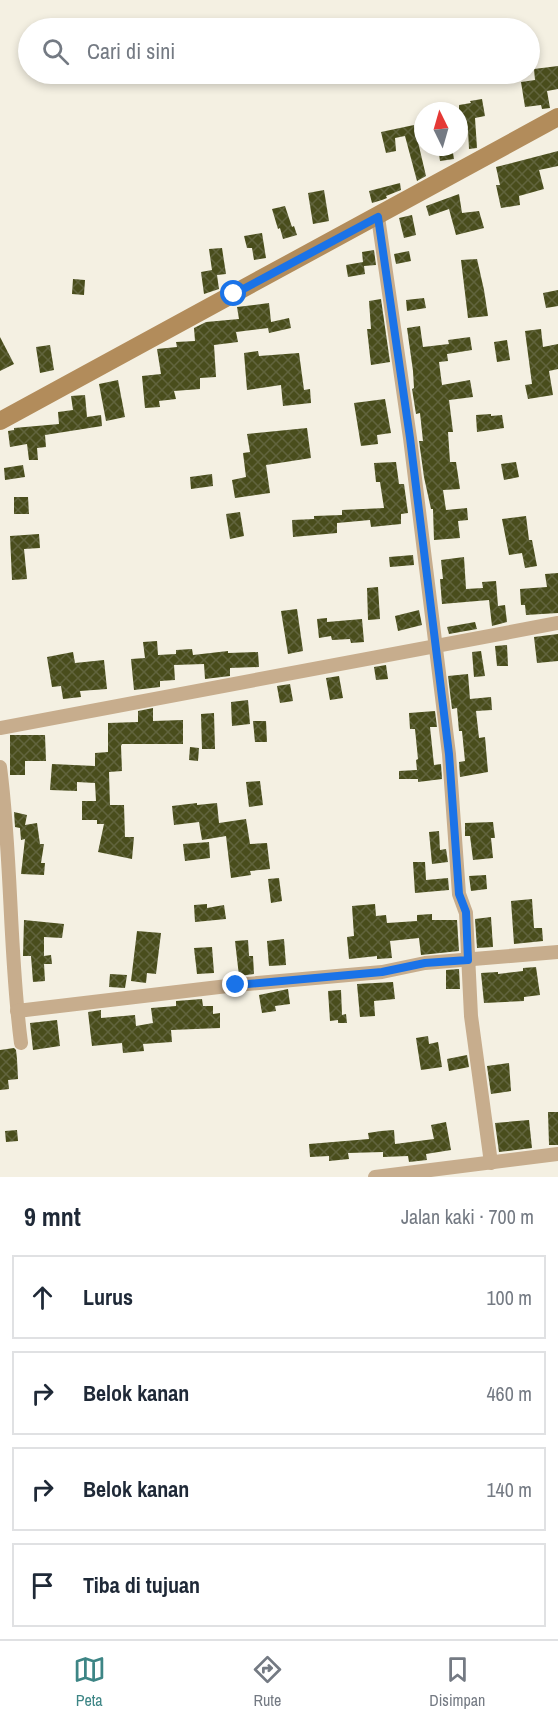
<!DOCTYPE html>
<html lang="id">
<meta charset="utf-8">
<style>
:root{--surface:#fff;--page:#f6f6f7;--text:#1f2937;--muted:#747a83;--line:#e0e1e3;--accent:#3d8585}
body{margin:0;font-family:"Archivo Narrow",sans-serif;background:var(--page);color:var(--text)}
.compass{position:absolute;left:414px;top:102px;width:54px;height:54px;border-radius:50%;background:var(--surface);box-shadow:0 3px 9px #0003;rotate:355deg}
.stop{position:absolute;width:18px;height:18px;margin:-14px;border:4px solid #1a73e8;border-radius:50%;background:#fff}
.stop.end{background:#1a73e8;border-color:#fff;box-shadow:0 2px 6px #0008}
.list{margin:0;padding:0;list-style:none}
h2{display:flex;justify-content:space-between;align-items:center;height:78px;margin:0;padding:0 24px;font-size:26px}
h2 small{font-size:20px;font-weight:400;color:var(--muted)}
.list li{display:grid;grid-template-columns:39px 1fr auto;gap:18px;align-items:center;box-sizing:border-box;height:84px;margin:0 12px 12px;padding:0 12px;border:2px solid var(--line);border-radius:0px}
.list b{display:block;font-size:22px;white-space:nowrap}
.list em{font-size:20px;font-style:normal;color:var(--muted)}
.icon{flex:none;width:33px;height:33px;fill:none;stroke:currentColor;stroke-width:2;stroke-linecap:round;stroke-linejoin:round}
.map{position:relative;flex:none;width:558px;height:1177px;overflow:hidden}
.search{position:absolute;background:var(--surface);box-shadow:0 3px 9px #0003;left:18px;right:18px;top:18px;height:66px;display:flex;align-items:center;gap:15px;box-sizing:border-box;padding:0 21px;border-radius:33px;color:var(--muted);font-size:22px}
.sheet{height:462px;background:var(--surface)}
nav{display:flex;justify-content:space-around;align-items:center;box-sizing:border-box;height:84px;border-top:2px solid var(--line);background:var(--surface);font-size:16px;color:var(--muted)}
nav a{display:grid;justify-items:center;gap:3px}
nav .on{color:var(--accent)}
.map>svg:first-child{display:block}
.building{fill:url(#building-cross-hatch)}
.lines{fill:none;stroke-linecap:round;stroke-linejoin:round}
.street{stroke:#c7ad8d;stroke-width:14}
.secondary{stroke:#b28c5b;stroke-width:18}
.route{stroke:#1a73e8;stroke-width:8}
</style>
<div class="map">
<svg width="558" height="1177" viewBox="0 0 558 1177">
<defs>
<pattern id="building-cross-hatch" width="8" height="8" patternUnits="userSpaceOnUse" patternTransform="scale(1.5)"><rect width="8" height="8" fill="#494d1c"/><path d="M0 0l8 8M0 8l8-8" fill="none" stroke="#61643d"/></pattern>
</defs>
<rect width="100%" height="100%" fill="#f4f0e2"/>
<!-- building -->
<g class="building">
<polygon points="558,66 558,89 547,91 550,108 542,109 541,105 525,107 521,82 535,80 534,69"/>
<polygon points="482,99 485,116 475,118 477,148 469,149 468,130 459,131 459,105 471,103 470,101"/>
<polygon points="414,125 426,176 417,181 405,136 395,138 396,151 386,153 381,132"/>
<polygon points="438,147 452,147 454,159 440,161"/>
<polygon points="558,151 558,166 539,170 544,189 519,196 520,205 501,208 496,185 500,185 496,167"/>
<polygon points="400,183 401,190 386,196 387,198 382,200 372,203 369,191"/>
<polygon points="324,190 329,221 313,224 308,193"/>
<polygon points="459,194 462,213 479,211 484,228 456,235 449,209 429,216 426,206"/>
<polygon points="285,206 292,227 294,226 297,235 283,239 280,228 278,229 272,209"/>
<polygon points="412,215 416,235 404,238 399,218"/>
<polygon points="262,233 266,258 254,260 252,248 247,248 244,236"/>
<polygon points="222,248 226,274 217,275 219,289 204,294 201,272 212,270 209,249"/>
<polygon points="374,250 376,265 364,266 365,274 348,277 346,265 363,262 362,252"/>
<polygon points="409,251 411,261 396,264 394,254"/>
<polygon points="477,259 484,290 488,316 468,318 461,260"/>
<polygon points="73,279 85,280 84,295 72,294"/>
<polygon points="558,290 558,306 546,308 543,293"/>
<polygon points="424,298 426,308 407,311 406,300"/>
<polygon points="381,299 390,362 371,365 367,329 371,329 369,301"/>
<polygon points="269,303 271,322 289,318 291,328 269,333 268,328 236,332 238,342 214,345 216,377 200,378 200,389 174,391 176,399 159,401 160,407 145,408 142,376 161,374 157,349 177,347 176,342 195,341 194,328 206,322 239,319 237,307"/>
<polygon points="420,326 423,347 449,344 448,340 470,337 472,350 447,354 448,361 439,362 442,385 470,380 473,397 449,400 453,432 448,432 450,462 456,462 460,489 443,490 446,510 467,508 468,520 458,521 460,538 434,540 433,509 431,509 424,477 419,441 423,441 420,413 416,414 412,389 414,388 413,371 407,328"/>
<polygon points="541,329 543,347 558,344 558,369 549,371 553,395 528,399 525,385 532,384 525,331"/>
<polygon points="0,337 14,364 0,371"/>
<polygon points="507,340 510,360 497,362 494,342"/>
<polygon points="50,345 54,370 40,373 36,347"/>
<polygon points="258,351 259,356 299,353 304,390 310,389 311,403 283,406 281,385 247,390 244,353"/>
<polygon points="118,380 125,417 106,421 99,384"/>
<polygon points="85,395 87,417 101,415 102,426 45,435 46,447 37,448 38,460 29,460 27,444 10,447 8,431 14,430 14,428 59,424 58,412 73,410 71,396"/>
<polygon points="385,399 391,433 377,435 378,444 361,446 354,403"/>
<polygon points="491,414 491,416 502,415 504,428 477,432 476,415"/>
<polygon points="307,428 311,458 266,465 270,493 235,498 232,480 246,477 243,453 250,452 247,434"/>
<polygon points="396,462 399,484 404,484 408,513 401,514 401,524 371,527 370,520 337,523 337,533 293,537 292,520 314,519 314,516 342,515 342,510 384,508 380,482 376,482 374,463"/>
<polygon points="516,462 519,477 504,480 501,464"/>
<polygon points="23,465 25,477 5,480 4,468"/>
<polygon points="212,474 213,486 191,489 190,477"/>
<polygon points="14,497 28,497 29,514 14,514"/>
<polygon points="240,512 244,536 230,539 226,514"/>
<polygon points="526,516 529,540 532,540 537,566 525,568 522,553 509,555 502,519"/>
<polygon points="39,534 40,548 24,549 27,579 12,580 10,536"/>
<polygon points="413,555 414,565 390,567 389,557"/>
<polygon points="464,557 466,589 483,588 482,582 496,581 498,606 505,605 507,622 492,626 489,600 442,604 440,579 443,579 441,560"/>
<polygon points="558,573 558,613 526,615 525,605 521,605 520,589 547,587 545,574"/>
<polygon points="378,587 380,619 368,620 367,588"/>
<polygon points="297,609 303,651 288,654 281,611"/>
<polygon points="419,610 422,625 398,631 395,616"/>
<polygon points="327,618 327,622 362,619 364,642 351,643 350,639 332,640 331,636 319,638 317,619"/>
<polygon points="475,622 477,629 449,634 447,627"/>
<polygon points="558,634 558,661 537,663 534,637"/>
<polygon points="157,641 158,655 176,654 176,650 192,649 193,655 228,651 228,653 258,652 259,667 230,668 230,676 205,679 204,664 174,665 175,680 160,681 160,687 134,690 131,659 145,658 143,642"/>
<polygon points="507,645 508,666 497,666 495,646"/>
<polygon points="481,651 485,676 474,677 472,652"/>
<polygon points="73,652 75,663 104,660 107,689 80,691 81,697 63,699 61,686 52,687 47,657"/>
<polygon points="386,665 388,679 376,680 374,667"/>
<polygon points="468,674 470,699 491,697 492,710 476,711 479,738 485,737 488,772 460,777 459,762 465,761 462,731 459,731 457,708 452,709 448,676"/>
<polygon points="339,676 343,698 330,700 326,678"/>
<polygon points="290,684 293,701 280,703 277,686"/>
<polygon points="248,700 250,724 232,726 231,702"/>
<polygon points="153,708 153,721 183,720 183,744 122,744 121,746 122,771 109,772 110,805 124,805 125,837 134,837 132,859 98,852 104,824 97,824 97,820 82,820 82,801 96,801 95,783 77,782 77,791 50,790 52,764 95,766 95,753 108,752 108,723 138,722 138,711"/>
<polygon points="435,711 437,727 430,727 434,765 441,764 442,779 418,782 418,779 399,779 399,771 417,770 416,760 418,759 415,729 410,729 409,713"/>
<polygon points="214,713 215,749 202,749 201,714"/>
<polygon points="253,721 266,721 267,742 255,742"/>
<polygon points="10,735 45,735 46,761 25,761 25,775 10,775"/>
<polygon points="190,747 199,748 198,761 189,760"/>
<polygon points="260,781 263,805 249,807 246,782"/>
<polygon points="197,803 197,805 217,803 219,823 246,819 250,844 267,843 270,869 250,871 251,875 231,878 226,836 202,840 199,822 174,825 172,806"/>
<polygon points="14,812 27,815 25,825 37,823 40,844 44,844 41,863 45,863 44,875 21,874 25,839 21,840 20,828 15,827"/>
<polygon points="493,822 495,838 491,838 493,858 473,860 470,836 465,836 465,823"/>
<polygon points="439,831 440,850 446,849 448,862 432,864 429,832"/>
<polygon points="209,842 210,858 185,861 183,844"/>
<polygon points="413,862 425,862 426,880 448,878 449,890 415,893"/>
<polygon points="486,875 487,889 471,891 469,876"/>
<polygon points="279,878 282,901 271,903 268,879"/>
<polygon points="532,899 534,928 542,928 543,941 514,944 511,901"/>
<polygon points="207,904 207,908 224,905 226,919 195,922 194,905"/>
<polygon points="375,904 376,916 386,915 387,923 417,921 417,915 432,914 432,920 457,920 459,951 421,955 419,938 390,941 392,958 377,959 377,956 349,959 347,937 354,936 352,906"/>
<polygon points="491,917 493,947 477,948 475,919"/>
<polygon points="24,920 64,924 62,938 44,937 44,956 51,955 52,964 44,964 45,981 33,982 31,956 23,956"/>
<polygon points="137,931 161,933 156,974 147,973 146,983 131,981"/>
<polygon points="284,939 286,965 269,966 267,941"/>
<polygon points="248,940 249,956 253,956 254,974 239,976 235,941"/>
<polygon points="212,947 214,973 197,974 194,948"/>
<polygon points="536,967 540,995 524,997 524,1001 484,1003 481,973 498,972 498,974 523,971 523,968"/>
<polygon points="459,969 460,989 446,989 446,970"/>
<polygon points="110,974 127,975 125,988 109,987"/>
<polygon points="393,982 395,999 374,1001 375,1016 360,1017 357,984"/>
<polygon points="288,989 290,1004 275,1006 276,1011 262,1013 259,995"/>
<polygon points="341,990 342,1015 346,1014 347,1023 338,1023 338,1020 330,1021 328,991"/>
<polygon points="202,999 203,1006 213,1006 213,1014 220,1013 220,1028 171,1030 172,1042 143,1044 144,1051 123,1053 122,1043 92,1046 88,1012 101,1010 101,1018 135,1015 136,1026 153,1023 151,1008 176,1006 176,1001"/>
<polygon points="57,1020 60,1046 33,1050 30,1023"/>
<polygon points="428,1036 429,1044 438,1042 442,1067 421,1070 416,1038"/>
<polygon points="14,1048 16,1050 17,1059 18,1079 8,1080 9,1089 0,1090 0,1050"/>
<polygon points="467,1055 469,1067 449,1071 447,1059"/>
<polygon points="509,1063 511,1091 491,1094 487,1066"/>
<polygon points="548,1112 558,1112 558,1145 549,1145"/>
<polygon points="529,1120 532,1148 499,1152 495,1123"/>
<polygon points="446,1122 451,1150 426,1154 427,1160 409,1162 408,1156 383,1157 383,1152 348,1153 349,1159 329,1161 329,1156 310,1157 309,1144 369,1139 368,1133 381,1131 394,1130 395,1144 434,1139 431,1125"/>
<polygon points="17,1130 18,1141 6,1142 5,1131"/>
</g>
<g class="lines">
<!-- street -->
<g class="street">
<polyline points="378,217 410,438 449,754 459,894 466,913 471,1016 491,1163"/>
<polyline points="0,728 558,623"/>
<path d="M 0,767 C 12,859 9,952 21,1043"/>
<polyline points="17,1011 236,985 382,972 425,963 558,952"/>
<polyline points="375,1177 558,1154"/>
</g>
<!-- secondary -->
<polyline class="secondary" points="0,421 558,117"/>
</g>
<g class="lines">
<!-- route -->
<polyline class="route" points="234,294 378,217 410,438 449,754 459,894 466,912 468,960 425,963 382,972 236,985"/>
</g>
</svg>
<svg class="compass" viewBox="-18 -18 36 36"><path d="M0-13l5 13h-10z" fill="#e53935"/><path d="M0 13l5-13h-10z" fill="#747a83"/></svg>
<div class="stop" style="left:234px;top:294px"></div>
<div class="stop end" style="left:236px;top:985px"></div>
<div class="search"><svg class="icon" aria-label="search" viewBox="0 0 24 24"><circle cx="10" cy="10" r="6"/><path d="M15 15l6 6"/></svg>Cari di sini</div>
</div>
<section class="sheet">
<h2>9 mnt<small>Jalan kaki · 700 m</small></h2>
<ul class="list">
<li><svg class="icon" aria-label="ahead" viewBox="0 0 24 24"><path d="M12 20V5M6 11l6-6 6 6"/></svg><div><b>Lurus</b></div><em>100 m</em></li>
<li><svg class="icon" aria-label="right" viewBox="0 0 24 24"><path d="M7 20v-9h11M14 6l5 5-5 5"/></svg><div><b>Belok kanan</b></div><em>460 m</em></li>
<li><svg class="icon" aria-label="right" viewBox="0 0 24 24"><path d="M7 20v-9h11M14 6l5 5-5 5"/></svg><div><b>Belok kanan</b></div><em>140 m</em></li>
<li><svg class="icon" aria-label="arrive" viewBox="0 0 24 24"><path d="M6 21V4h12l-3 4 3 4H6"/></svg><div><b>Tiba di tujuan</b></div></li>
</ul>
</section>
<nav>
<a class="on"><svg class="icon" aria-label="map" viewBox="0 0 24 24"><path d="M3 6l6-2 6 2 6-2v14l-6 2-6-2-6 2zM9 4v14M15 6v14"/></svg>Peta</a>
<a><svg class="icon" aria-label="directions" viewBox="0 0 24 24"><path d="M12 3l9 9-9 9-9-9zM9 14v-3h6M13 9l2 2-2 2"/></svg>Rute</a>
<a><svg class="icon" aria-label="saved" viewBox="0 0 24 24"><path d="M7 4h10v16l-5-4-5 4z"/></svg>Disimpan</a>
</nav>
